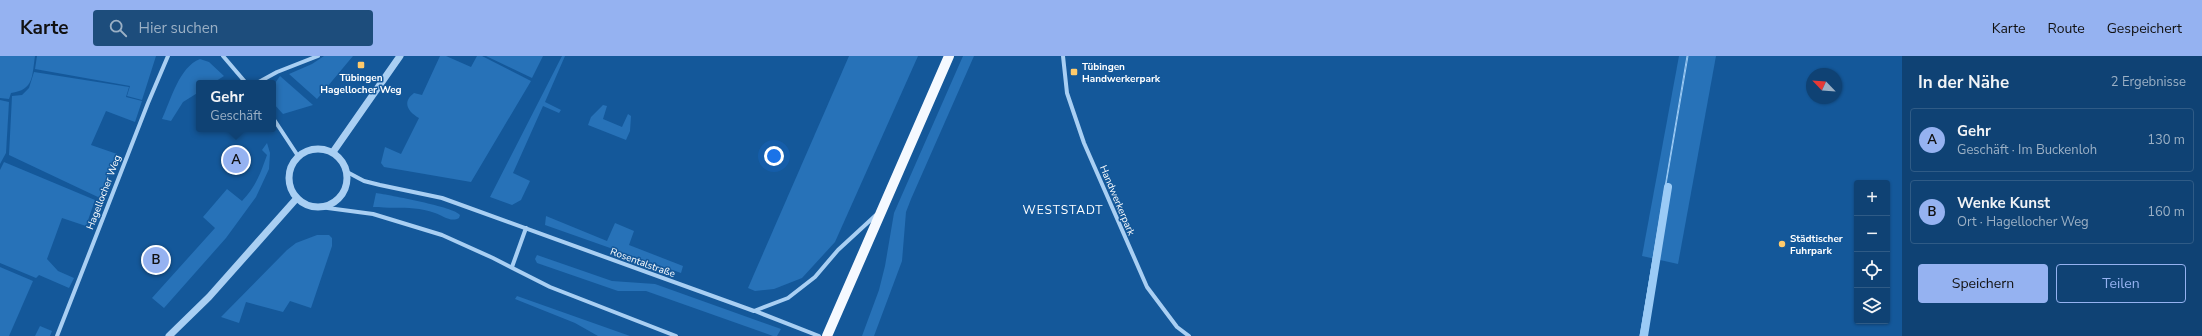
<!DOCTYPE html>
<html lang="de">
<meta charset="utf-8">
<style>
:root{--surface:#0f4274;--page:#1d4d7c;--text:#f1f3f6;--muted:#9bb0c5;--line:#2f5b86;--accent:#95b2f1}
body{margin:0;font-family:"Nunito Sans",sans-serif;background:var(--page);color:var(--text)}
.controls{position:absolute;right:12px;bottom:12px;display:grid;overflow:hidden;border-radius:4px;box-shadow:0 1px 3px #0004}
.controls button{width:36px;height:36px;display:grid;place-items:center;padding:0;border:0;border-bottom:1px solid var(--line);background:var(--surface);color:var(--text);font:20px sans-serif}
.compass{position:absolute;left:1806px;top:12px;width:36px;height:36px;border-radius:50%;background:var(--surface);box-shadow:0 1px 3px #0004;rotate:295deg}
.you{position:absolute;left:774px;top:100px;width:14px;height:14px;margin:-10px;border:3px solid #fff;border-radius:50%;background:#1a73e8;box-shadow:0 0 0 6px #1a73e833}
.badge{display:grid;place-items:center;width:26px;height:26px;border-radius:50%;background:var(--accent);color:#111;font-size:13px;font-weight:700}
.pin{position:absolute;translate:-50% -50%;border:2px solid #fff;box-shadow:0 1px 4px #0006}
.popup{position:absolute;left:196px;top:24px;width:80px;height:52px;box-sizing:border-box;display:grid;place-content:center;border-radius:4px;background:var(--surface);filter:drop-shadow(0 1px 3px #0005);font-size:13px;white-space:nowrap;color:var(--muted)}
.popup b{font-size:15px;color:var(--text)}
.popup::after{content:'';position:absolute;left:50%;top:100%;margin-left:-8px;border:8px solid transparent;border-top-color:var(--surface)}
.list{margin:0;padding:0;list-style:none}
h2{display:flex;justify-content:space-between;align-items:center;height:52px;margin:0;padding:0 16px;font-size:17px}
h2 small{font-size:13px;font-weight:400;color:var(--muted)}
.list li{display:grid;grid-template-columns:26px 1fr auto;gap:12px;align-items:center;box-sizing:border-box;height:64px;margin:0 8px 8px;padding:0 8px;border:1px solid var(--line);border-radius:4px}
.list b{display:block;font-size:15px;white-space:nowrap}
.list p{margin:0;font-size:13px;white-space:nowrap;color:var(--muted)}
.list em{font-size:13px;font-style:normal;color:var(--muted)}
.actions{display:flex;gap:8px;padding:12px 16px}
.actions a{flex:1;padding:9px 0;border:1px solid var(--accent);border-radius:4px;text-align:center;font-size:14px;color:var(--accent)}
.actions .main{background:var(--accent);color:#111}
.icon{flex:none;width:22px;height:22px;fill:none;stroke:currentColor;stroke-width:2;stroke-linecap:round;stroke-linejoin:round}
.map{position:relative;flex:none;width:1902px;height:280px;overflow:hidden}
header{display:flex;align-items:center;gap:24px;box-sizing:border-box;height:56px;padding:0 20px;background:var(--accent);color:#111}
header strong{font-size:19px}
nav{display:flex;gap:22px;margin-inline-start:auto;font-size:14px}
.search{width:280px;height:36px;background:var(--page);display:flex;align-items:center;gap:10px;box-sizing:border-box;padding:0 14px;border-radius:4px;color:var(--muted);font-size:15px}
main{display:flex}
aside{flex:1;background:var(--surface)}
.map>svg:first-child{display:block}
.green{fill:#2772b8}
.water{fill:#3c6c9b;stroke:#9bcbf6}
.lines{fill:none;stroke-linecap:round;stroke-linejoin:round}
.stream{stroke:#9bcbf6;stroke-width:8}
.minor{stroke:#a9cff3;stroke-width:4}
.tertiary{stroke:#a9cff3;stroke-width:7}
.primary{stroke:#f5f9ff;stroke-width:10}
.poi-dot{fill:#ffca6b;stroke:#14589a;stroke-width:1.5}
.labels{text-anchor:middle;stroke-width:3;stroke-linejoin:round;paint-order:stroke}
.poi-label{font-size:10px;font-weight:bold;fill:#fff;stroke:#14589a;text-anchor:start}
.street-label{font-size:10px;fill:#fff;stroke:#14589a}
.quarter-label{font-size:12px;letter-spacing:1px;fill:#fff;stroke:#14589a}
</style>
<header>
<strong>Karte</strong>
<div class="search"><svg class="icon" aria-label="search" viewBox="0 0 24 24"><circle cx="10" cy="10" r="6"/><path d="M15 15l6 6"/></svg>Hier suchen</div>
<nav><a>Karte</a><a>Route</a><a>Gespeichert</a></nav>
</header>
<main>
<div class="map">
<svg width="1902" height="280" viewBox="0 0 1902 280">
<rect width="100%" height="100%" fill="#14589a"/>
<!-- green -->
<g class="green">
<path d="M 0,0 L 35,0 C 32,20 34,34 11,37 L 9,43 L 0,42 Z"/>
<polygon points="37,0 156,0 142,44 127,40 130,30 35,13"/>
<polygon points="324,0 353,0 317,43 289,18 312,8"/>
<path d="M 440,0 L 446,0 L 471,11 L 477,0 L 482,0 L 531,25 L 471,126 L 384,111 L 381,107 L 385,91 L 401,98 L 419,62 C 409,56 401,47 414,37 L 422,39 Z"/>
<polygon points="486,0 543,0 532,22"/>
<polygon points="562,0 565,0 545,46 561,54 559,57 543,50 513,117 530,125 521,144 512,149 490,141"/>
<polygon points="849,0 918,0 835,186 802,222 774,233 755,235 748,232"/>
<polygon points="963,0 974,0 911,143 906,156 902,205 874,280 862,280 879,234 885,210 894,157"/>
<polygon points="1679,0 1716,0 1678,208 1642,200"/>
<path d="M 200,3 L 209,6 L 224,20 L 213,27 L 199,27 L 199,36 L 183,46 L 171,65 L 162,63 C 171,44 179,11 200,3 Z"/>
<polygon points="34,16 129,31 126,41 142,45 135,66 106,55 91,89 117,98 100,142 9,99 12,40 22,39 29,32"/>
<polygon points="280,20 313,49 283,58 273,47 273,30"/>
<polygon points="0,44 9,46 6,97 0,108"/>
<polygon points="603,49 607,50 603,63 622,71 628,58 631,60 630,75 626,84 588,69 591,61"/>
<path d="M 267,87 L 270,97 L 269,113 L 256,141 L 226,182 L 164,252 L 152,242 L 215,172 L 203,161 L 227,133 L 242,145 C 257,129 260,118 267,99 L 262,94 Z"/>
<polygon points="4,106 95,144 86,170 62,162 47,203 58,215 74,222 69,232 39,219 36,222 0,207 0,114"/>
<path d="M 376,137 C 389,139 455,151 460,159 L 459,162 C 451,167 442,159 435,157 C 413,149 396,153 373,151 Z"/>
<polygon points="546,160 607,185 615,167 634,175 629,189 683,210 681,217 545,169"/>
<polygon points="317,179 329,179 332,182 332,190 311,252 290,245 283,256 246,246 239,267 221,261 287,194 296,187"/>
<polygon points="537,199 612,225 655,228 781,273 777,280 773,280 646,235 618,235 537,207 535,203"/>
<polygon points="0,211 33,225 9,280 0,280"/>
<polygon points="517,240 630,280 598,280 575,267 515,243"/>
<polygon points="40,270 52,275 50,280 35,280"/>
</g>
<!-- water -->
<polygon class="water" points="1687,0 1688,0 1640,280"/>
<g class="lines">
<!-- stream -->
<polyline class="stream" points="1644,280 1668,131"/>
<!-- minor -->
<g class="minor">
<polyline points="223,0 246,27"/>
<polyline points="1063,0 1067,37 1084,87 1147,231 1177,271 1189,280"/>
<polyline points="257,27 277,16 318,0"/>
<polyline points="273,62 298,100"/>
<polyline points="347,116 364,125 380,129 442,142 754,255 788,242 815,221 838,194 876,159"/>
<polyline points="320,151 373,158 442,179 493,202 550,231 676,280"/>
<polyline points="512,211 526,172"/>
<polyline points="755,255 819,280"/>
<polyline points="57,280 148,47 168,0"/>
</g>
<!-- tertiary -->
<g class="tertiary">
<circle cx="318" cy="122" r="29"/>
<polyline points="333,96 400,0"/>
<polyline points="169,280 209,241 297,142"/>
</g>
<!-- primary -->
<polyline class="primary" points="827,280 949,0"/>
</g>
<!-- markers -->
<g class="poi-dot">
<rect x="357" y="5" width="8" height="8" rx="2"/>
<rect x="1070" y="12" width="8" height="8" rx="2"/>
<circle cx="1782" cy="188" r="4"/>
</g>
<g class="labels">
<!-- poi labels -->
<g class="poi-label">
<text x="1082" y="14">Tübingen<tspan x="1082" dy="12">Handwerkerpark</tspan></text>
<text x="361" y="25" text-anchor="middle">Tübingen<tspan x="361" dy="12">Hagellocher Weg</tspan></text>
<text x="1790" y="186">Städtischer<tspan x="1790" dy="12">Fuhrpark</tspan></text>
</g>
<!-- street labels -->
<g class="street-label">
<text transform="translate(103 136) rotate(-69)" y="4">Hagellocher Weg</text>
<text transform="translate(1118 144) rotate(67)" y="4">Handwerkerpark</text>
<text transform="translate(643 206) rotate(20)" y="4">Rosentalstraße</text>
</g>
<!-- quarter labels -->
<g class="quarter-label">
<text x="1063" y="158">WESTSTADT</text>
</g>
</g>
</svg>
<div class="controls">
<button>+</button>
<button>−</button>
<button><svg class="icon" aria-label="locate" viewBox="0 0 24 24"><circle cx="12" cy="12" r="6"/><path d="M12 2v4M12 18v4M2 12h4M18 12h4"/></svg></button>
<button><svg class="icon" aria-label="layers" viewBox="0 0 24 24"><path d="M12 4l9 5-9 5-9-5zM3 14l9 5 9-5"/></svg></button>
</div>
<svg class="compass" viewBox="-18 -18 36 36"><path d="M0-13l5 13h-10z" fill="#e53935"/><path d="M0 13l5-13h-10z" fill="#9bb0c5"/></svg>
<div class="you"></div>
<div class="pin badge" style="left:236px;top:104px">A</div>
<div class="popup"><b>Gehr</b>Geschäft</div>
<div class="pin badge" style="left:156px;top:204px">B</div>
</div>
<aside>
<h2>In der Nähe<small>2 Ergebnisse</small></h2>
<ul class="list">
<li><span class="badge">A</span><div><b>Gehr</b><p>Geschäft · Im Buckenloh</p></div><em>130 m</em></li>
<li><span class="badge">B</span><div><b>Wenke Kunst</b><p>Ort · Hagellocher Weg</p></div><em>160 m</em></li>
</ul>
<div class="actions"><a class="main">Speichern</a><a>Teilen</a></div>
</aside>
</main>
